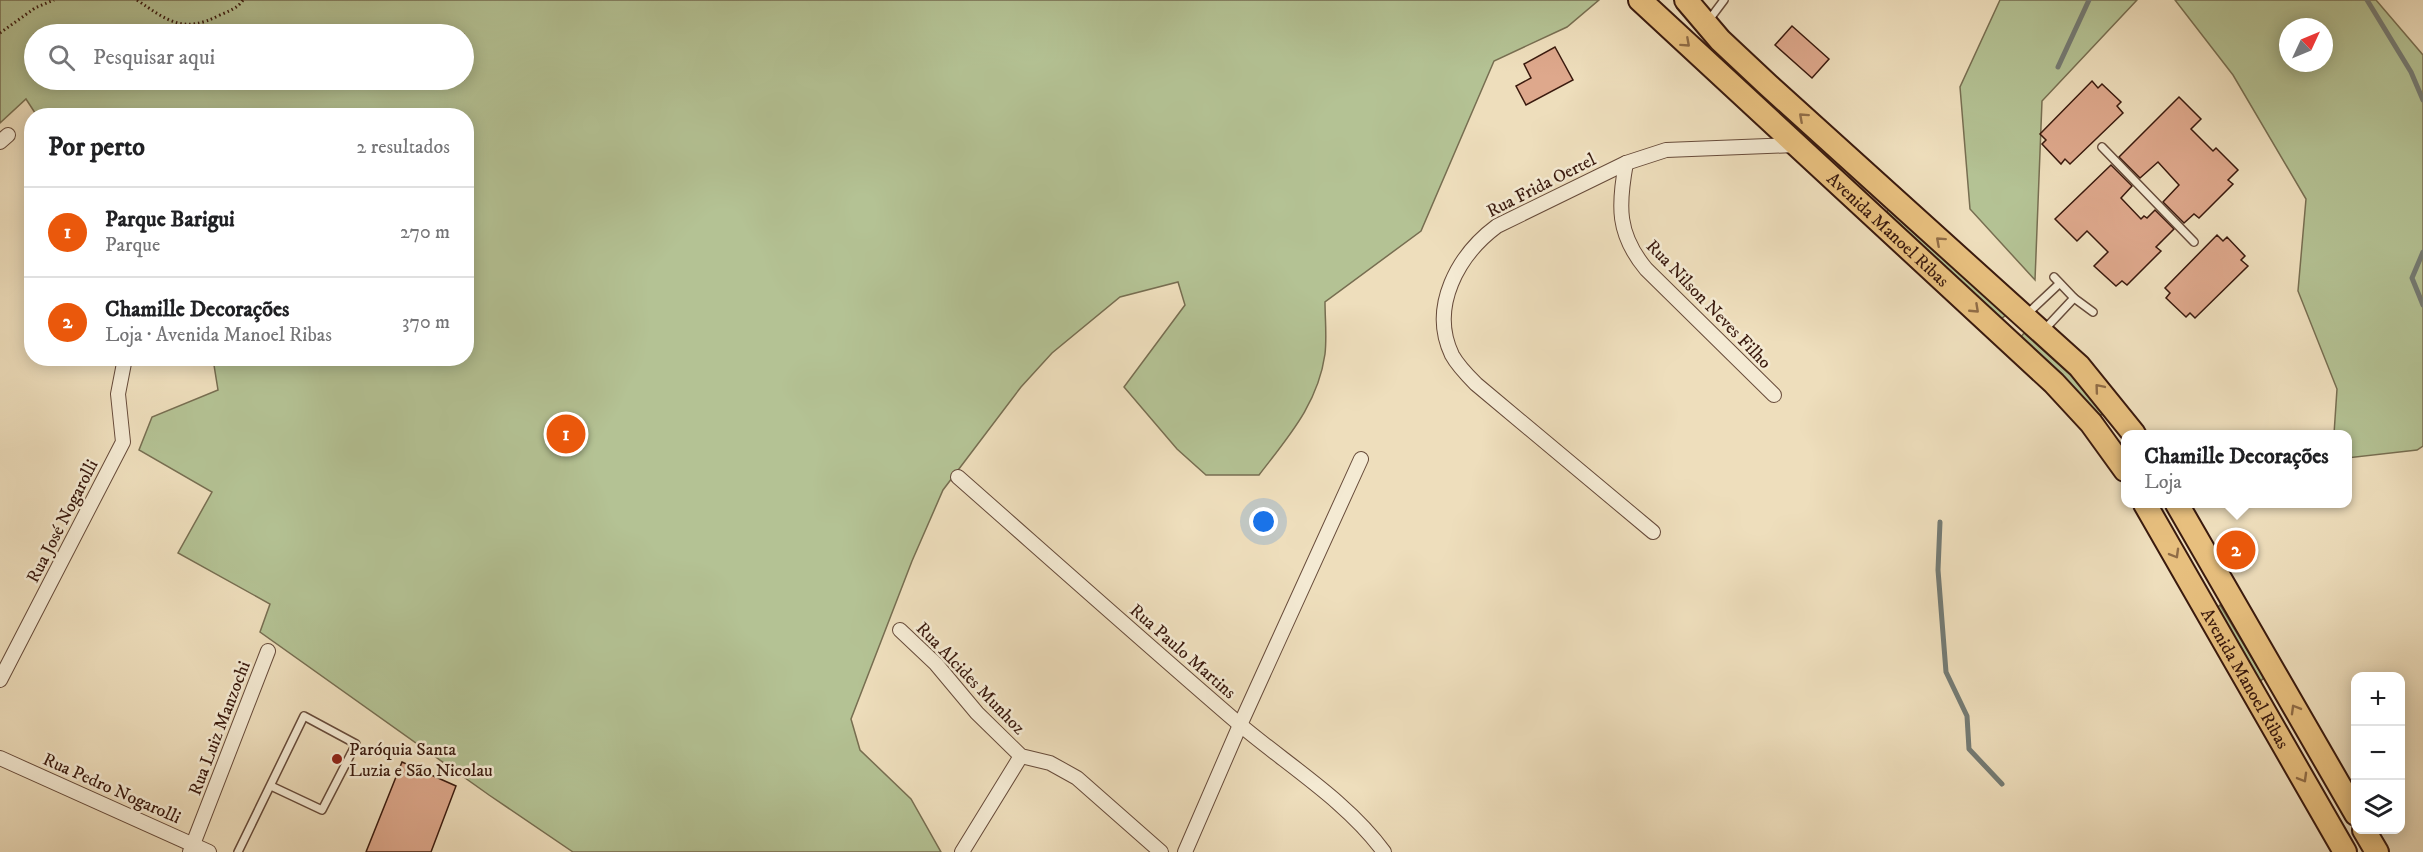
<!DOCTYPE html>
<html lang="pt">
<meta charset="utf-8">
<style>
:root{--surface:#fff;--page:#f2f2f2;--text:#202124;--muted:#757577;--line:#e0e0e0;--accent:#ea580c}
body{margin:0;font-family:"IM FELL DW Pica",serif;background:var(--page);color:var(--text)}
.controls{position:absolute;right:18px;bottom:18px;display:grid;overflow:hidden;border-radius:12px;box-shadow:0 3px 15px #0003}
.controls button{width:54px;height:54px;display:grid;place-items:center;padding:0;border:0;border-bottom:2px solid var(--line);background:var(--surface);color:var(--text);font:30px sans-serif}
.compass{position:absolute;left:2279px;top:18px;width:54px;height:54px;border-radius:50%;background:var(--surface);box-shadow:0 3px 15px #0003;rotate:46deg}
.you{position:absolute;left:1264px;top:522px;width:21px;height:21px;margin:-15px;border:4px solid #fff;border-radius:50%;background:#1a73e8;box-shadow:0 0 0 9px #1a73e833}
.badge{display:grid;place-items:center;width:39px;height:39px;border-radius:50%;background:var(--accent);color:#fff;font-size:20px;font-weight:700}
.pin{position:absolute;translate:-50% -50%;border:3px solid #fff;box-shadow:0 2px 6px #0006}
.popup{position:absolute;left:2121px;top:430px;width:231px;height:78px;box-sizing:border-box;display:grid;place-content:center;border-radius:12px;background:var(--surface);filter:drop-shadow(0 2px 4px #0005);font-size:20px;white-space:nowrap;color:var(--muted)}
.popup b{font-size:22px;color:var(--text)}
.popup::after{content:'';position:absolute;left:50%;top:100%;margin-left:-12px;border:12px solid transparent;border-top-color:var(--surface)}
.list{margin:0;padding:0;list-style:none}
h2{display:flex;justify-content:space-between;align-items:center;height:78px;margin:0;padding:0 24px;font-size:26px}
h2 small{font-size:20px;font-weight:400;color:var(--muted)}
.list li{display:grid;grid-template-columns:39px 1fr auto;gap:18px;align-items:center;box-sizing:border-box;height:90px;padding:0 24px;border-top:2px solid var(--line)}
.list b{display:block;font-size:22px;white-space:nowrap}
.list p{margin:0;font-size:20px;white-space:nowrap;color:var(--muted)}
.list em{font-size:20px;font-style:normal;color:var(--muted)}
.icon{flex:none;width:33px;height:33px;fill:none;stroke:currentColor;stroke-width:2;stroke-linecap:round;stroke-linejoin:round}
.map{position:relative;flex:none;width:2423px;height:852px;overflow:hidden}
.search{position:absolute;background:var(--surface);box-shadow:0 3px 15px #0003;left:24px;top:24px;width:450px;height:66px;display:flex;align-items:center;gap:15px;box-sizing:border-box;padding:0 21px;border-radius:33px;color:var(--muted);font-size:22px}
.panel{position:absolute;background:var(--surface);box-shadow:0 3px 15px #0003;left:24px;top:108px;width:450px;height:258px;border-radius:24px}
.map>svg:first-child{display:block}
.green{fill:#b4c294;stroke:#776e51;stroke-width:1.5;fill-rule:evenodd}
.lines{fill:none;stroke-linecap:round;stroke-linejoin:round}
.stream{stroke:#747b74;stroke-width:5}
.building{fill:#dea88c;stroke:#3a1a0e;stroke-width:1.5}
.service-casing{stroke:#674b3a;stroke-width:10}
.minor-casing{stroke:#674b3a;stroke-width:16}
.primary-casing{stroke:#3a1a0e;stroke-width:26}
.path{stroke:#3a1a0e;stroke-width:3;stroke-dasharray:1.5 3;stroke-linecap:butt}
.service{stroke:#f4ead3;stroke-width:7}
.minor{stroke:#f4ead3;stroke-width:14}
.primary{stroke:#e7bf7e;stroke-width:22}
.oneway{stroke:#906c46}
.poi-dot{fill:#8f2418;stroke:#f4ead3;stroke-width:2}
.labels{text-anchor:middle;stroke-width:5;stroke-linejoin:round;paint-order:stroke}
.street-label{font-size:18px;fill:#3a1a0e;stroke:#f4ead3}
.poi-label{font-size:18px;fill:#3a1a0e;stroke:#f4ead3;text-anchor:start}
</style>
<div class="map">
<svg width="2423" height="852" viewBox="0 0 2423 852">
<rect width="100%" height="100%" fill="#eedebc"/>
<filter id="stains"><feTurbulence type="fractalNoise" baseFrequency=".00333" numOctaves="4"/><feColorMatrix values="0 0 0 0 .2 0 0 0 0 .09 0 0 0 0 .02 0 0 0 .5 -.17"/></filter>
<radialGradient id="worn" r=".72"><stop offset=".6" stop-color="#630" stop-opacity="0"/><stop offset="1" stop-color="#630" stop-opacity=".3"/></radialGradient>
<!-- green -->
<g class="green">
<path d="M 0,0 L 1599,0 L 1567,27 L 1494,61 L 1421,231 L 1325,302 C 1325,319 1327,337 1325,354 C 1318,404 1288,437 1259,475 L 1206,475 L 1177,449 L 1124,387 L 1185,305 L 1178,282 L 1120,297 L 1052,353 L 1021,387 L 943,490 L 912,561 L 851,719 L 860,750 L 911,799 L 941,852 L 573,852 L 489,795 L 260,632 L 270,604 L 178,553 L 212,492 L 139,450 L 152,417 L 218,390 L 213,359 L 466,358 L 466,116 L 37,116 L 26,99 L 0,123 ZM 34,34 L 464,34 L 464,80 L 34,80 Z"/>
<polygon points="2000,0 2137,0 2042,101 2035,280 1970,209 1960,87"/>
<path d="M 2175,0 L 2376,0 L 2423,55 L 2423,446 L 2417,450 L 2347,458 L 2347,434 L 2334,434 L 2337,389 L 2298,291 L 2306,199 L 2233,75 ZM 2288,27 L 2324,27 L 2324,63 L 2288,63 Z"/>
<polygon points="1889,209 2006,315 2001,319 1885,214"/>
<polygon points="2024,333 2074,378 2104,414 2097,416 2071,386 2021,337"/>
<polygon points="2220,605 2264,678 2259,682 2216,609"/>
</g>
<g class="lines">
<!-- stream -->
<g class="stream">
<polyline points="2367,0 2411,72 2423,100"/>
<polyline points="2058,67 2089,0"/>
<polyline points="2423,252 2412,278 2423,305"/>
<polyline points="1940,522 1938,570 1946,672 1967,716 1969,749 2002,784"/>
</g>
</g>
<!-- building -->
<g class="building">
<polygon points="1792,26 1829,59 1812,78 1775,45"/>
<polygon points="1555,47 1573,80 1526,105 1516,86 1531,78 1524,64"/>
<polygon points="2092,81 2098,88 2102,84 2121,102 2117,106 2123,113 2070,164 2065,159 2061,164 2042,144 2046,140 2040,134"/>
<polygon points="2179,97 2201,119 2191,129 2213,151 2216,148 2238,170 2228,180 2233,184 2199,218 2194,214 2184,223 2163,202 2179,185 2158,162 2140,178 2119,157"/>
<polygon points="2111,165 2132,186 2121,198 2141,219 2144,216 2147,218 2155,210 2174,229 2156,247 2161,251 2127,285 2122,281 2116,286 2094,266 2108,252 2087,231 2077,241 2055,219"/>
<polygon points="2217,235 2223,241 2227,237 2245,256 2241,260 2248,266 2195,318 2190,313 2186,317 2166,298 2170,293 2165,288"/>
<polygon points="402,762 456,786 431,852 366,852"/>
</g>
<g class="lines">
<!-- service casing -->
<g class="service-casing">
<g id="service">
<polyline points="1709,20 1724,0"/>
<polyline points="2102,147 2194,242"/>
<polyline points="2054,277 2074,298"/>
<polyline points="2026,315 2059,284"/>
<polyline points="2044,330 2074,298 2093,312"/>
<polyline points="238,852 304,716 356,744 322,810 271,786"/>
</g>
</g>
<!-- minor casing -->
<g class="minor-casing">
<g id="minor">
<polyline points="0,142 8,135"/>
<path d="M 1626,163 C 1618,206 1617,234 1646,269 L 1774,395"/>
<path d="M 958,477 C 1051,559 1144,642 1238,723 C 1286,764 1347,801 1384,852"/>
<path d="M 1653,532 L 1476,384 C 1467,375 1458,366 1452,355 C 1429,307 1458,255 1497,226 L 1626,163 L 1666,150 L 1796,145"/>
<polyline points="900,630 936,664 977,713 1021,756 1050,763 1077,778 1161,852"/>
<polyline points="0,680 123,442 118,394 125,358"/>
<polyline points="0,758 209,852"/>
<polyline points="190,852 268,651"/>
<polyline points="962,852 1021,756"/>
<polyline points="1185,852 1240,725 1361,459"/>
</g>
</g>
<!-- primary casing -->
<g class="primary-casing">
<g id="primary">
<path id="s1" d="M 1640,0 L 2054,383 L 2091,423 L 2125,470"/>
<polyline points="1686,0 1720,40 1768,85 2079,366 2134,434"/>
<path id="s2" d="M 2145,504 L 2345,852"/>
<polyline points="2177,504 2356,814"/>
<polyline points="2364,830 2377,852"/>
</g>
</g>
<!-- path -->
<g class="path">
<path d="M 137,0 C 168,21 183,34 220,15 C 229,11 238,8 243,0"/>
<polyline points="0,33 35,8 54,0"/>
</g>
<!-- service -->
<use href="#service" class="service"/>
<!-- minor -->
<use href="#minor" class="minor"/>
<!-- primary -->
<use href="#primary" class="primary"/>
</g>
<!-- one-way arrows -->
<defs><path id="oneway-chevron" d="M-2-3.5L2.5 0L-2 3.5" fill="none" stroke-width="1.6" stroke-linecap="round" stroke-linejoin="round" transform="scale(1.5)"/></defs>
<g class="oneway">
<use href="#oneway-chevron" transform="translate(1686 43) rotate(42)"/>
<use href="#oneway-chevron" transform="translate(1803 117) rotate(-138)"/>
<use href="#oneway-chevron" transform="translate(1940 241) rotate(-138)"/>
<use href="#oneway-chevron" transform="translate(1975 309) rotate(43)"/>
<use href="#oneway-chevron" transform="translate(2099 388) rotate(-130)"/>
<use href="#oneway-chevron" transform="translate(2175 554) rotate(60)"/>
<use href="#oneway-chevron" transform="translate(2295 709) rotate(-120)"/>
<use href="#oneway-chevron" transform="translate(2303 778) rotate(60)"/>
</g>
<!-- markers -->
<circle class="poi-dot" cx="337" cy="759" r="6"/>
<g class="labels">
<!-- street labels -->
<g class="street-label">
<text transform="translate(1541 185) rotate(-27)" y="6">Rua Frida Oertel</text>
<text dy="6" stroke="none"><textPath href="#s1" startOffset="338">Avenida Manoel Ribas</textPath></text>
<text transform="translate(1709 304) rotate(46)" y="6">Rua Nilson Neves Filho</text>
<text transform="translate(62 521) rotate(-63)" y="6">Rua José Nogarolli</text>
<text transform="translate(1183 651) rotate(41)" y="6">Rua Paulo Martins</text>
<text transform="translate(971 678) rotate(46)" y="6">Rua Alcides Munhoz</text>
<text dy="6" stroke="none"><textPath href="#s2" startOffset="201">Avenida Manoel Ribas</textPath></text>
<text transform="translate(219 728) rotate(-69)" y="6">Rua Luiz Manzochi</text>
<text transform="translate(112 788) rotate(24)" y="6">Rua Pedro Nogarolli</text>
</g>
<!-- poi labels -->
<g class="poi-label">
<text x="349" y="755">Paróquia Santa<tspan x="349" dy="21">Luzia e São Nicolau</tspan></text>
</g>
</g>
<rect width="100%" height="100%" filter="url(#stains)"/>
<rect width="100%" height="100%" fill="url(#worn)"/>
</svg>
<div class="controls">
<button>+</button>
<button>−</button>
<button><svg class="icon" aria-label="layers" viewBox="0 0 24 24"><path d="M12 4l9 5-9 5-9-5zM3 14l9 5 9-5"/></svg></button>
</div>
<svg class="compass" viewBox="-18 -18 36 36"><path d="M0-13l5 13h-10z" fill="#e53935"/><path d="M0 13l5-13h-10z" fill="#757577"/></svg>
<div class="you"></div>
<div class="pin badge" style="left:566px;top:434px">1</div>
<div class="pin badge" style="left:2236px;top:550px">2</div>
<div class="popup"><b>Chamille Decorações</b>Loja</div>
<div class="search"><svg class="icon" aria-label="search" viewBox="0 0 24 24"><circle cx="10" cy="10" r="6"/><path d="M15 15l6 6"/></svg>Pesquisar aqui</div>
<section class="panel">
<h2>Por perto<small>2 resultados</small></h2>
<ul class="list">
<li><span class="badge">1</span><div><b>Parque Barigui</b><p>Parque</p></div><em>270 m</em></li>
<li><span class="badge">2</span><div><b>Chamille Decorações</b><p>Loja · Avenida Manoel Ribas</p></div><em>370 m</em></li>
</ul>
</section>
</div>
